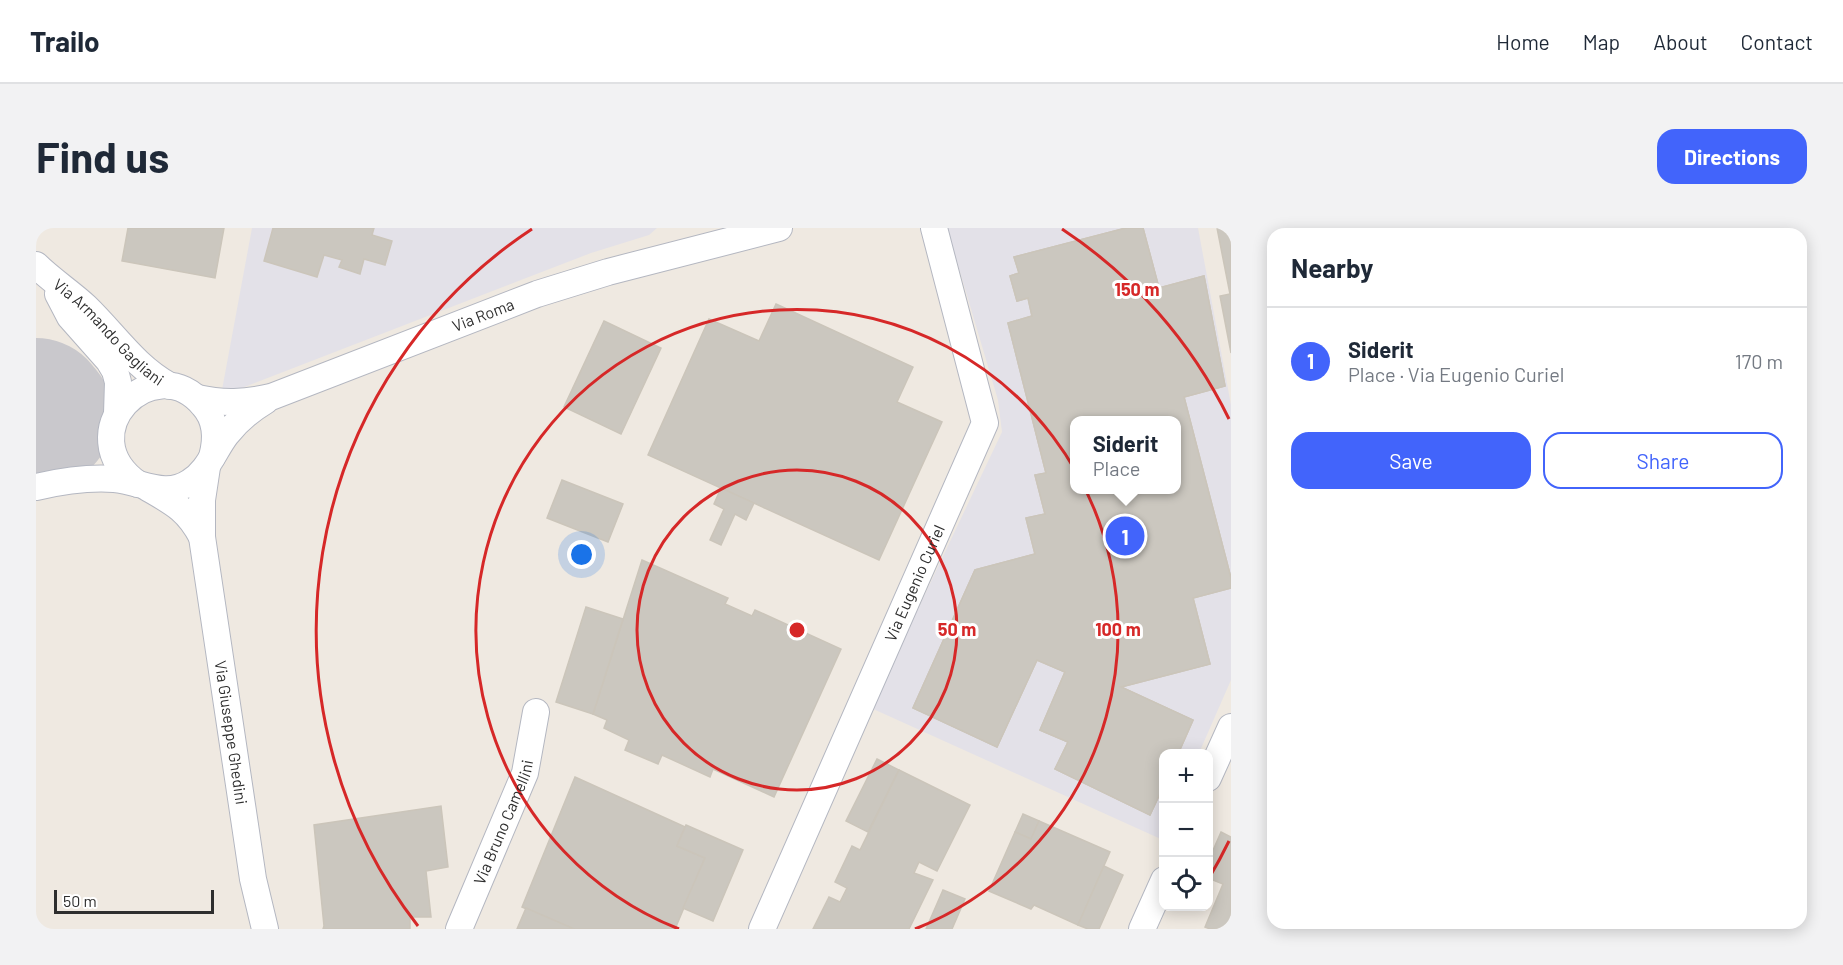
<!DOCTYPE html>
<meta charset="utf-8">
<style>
:root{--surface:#fff;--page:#f2f2f3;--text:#1f2937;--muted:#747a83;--line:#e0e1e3;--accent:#4264fb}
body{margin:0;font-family:Barlow,sans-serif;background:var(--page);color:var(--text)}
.controls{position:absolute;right:18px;bottom:18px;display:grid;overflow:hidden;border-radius:12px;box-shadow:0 3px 15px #0003}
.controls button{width:54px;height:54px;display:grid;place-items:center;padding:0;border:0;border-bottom:2px solid var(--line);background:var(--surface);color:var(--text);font:30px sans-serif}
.scale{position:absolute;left:18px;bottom:15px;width:160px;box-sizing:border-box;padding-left:6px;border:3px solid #2e2e2e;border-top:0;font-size:16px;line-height:21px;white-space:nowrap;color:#2e2e2e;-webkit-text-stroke:4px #fff;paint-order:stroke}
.you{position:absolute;left:546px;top:327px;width:21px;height:21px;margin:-15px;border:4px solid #fff;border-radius:50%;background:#1a73e8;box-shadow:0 0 0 9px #1a73e833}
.badge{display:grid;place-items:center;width:39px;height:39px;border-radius:50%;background:var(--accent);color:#fff;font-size:20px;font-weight:700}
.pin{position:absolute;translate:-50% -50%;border:3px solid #fff;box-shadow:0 2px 6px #0006}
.popup{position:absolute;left:1034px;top:188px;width:111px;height:78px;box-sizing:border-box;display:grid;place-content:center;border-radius:12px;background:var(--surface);filter:drop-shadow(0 2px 4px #0005);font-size:20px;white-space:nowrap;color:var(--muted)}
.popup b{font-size:22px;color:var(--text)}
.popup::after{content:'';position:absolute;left:50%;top:100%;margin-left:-12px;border:12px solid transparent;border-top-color:var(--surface)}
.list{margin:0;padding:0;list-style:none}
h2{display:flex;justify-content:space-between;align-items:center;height:78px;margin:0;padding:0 24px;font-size:26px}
h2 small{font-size:20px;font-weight:400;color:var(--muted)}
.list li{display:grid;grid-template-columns:39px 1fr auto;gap:18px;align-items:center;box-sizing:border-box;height:108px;padding:0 24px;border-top:2px solid var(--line)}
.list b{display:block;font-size:22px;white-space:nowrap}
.list p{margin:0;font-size:20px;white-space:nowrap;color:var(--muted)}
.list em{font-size:20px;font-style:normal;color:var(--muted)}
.actions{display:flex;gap:12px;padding:18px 24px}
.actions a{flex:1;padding:14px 0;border:2px solid var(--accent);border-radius:18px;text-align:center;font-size:21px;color:var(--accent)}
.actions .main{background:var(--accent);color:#fff}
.icon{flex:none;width:33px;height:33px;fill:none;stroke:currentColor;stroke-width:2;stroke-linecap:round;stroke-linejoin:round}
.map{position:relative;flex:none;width:1195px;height:701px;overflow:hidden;border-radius:18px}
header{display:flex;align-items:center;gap:36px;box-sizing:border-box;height:84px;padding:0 30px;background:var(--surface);border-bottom:2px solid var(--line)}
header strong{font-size:28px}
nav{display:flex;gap:33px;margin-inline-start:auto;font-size:21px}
.intro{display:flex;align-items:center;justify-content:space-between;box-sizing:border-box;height:144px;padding:0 36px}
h1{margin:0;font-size:42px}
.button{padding:15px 27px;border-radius:18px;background:var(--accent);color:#fff;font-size:21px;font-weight:700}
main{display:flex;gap:36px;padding:0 36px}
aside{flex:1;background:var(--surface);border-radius:18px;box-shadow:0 3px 15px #0003}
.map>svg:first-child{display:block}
.industrial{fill:#e3e1e8;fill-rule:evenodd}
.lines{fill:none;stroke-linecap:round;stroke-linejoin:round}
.runway{stroke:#c9c8cc;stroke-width:144}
.building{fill:#cbc7bf;stroke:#cbc5ba;stroke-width:1.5;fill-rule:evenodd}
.minor-casing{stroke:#b4b7c1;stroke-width:28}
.minor{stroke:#fff;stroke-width:26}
.ring{fill:none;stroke:#d62828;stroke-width:3}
.labels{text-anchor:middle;stroke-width:6;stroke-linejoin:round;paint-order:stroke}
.street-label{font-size:16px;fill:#2e2e2e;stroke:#fff}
.centre{fill:#d62828;stroke:#fff;stroke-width:3}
.ring-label{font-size:18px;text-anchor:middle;font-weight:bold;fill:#d62828;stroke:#fff;stroke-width:6;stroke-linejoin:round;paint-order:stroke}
</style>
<header>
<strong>Trailo</strong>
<nav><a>Home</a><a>Map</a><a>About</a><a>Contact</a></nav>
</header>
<div class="intro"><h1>Find us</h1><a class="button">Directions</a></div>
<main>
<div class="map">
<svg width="1195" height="701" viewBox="0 0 1195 701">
<rect width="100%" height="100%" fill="#efe9e1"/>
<!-- industrial -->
<g class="industrial">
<polygon points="216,0 621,0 613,7 555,25 198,163 186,162"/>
<path d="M 911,0 L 1162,0 L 1195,177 L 1195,452 L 1163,525 L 1128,526 L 1127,612 L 835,480 L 966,204 L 962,172 ZM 1038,192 L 1140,192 L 1140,262 L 1038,262 Z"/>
</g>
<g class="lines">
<!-- runway -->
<polyline class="runway" points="0,182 5,188"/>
</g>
<!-- building -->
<g class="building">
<polygon points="92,0 188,0 179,50 86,33"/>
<polygon points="237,0 338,0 336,7 356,13 349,37 328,31 324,46 303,39 306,32 288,27 281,49 228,33"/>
<path d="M 1090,0 L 1107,0 L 1123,60 L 1168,48 L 1189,158 L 1148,169 L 1195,350 L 1195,360 L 1157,370 L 1174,436 L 1085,459 L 1157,492 L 1142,526 L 1128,526 L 1128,557 L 1114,587 L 1019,541 L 1032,514 L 1004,502 L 1029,444 L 1001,432 L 961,519 L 877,480 L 939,342 L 999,326 L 990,290 L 1009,286 L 999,247 L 1010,245 L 972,95 L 996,88 L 992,70 L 981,73 L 974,48 L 983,45 L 978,29 ZM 1079,47 L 1084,65 L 1060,71 L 1055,53 ZM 1046,56 L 1051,74 L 1007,85 L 1002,67 ZM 1038,192 L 1140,192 L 1140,262 L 1038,262 Z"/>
<path d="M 1090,0 L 1107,0 L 1123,60 L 1168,48 L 1189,158 L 1148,169 L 1195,350 L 1195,360 L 1157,370 L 1174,436 L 1085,459 L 1157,492 L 1142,526 L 1128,526 L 1128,557 L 1114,587 L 1019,541 L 1032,514 L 1004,502 L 1029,444 L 1001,432 L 961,519 L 877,480 L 939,342 L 999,326 L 990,290 L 1009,286 L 999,247 L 1010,245 L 972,95 L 996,88 L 992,70 L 981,73 L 974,48 L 983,45 L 978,29 ZM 1038,192 L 1140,192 L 1140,262 L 1038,262 Z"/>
<polygon points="1181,0 1195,0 1195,125 1184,68 1194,66"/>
<polygon points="740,76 877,139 861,174 906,194 843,332 612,227 673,91 723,113"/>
<polygon points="568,93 625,120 585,206 528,179"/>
<polygon points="526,252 587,276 572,314 511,290"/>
<polygon points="685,260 718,275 710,292 699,286 685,317 674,312 688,281 678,276"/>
<polygon points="606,332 692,370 689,376 716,388 719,382 805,421 738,569 677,541 674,549 626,527 622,536 589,522 593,512 568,500 571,492 557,486"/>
<polygon points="550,379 587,391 557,486 520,474"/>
<polygon points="841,531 863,542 832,604 810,593"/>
<polygon points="863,542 934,577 901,643 883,634 878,645 897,652 873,701 777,701 793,669 804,674 811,660 799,654 816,618 824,622"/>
<polygon points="539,549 649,599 641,618 669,630 639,701 538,701 486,679"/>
<polygon points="405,578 412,639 390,643 395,689 374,689 374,701 287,701 288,698 278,597"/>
<polygon points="987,586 1003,593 995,611 979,604"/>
<polygon points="1003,593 1074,624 1042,697 998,677 995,681 953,663 979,604 995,611"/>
<polygon points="650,597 707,622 677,693 647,680 669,630 641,618"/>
<polygon points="1185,604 1195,609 1195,701 1174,701 1169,699 1187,656 1172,650 1172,634"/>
<polygon points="1068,638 1087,647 1063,701 1052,701 1042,697"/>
<polygon points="907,662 929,671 916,701 890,701"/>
<polygon points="490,680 538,701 481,701"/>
</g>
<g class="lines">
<!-- minor casing -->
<g class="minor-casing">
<g id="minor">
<path id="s1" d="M 0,37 C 15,52 34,64 50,79 C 78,106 99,139 134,158"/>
<polyline points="22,66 34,89 73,133 79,143 82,154 81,186"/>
<path id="s2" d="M 161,170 C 187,176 209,175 235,169 L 501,66 L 572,44 L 743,0"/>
<path id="s3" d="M 171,239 L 166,272 L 166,309 L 209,597 L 217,651 L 229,701"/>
<path d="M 102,256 C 31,206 117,118 167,177 C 180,191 181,211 176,229"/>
<path d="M 0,259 C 26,253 51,249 78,251 C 105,253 129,271 154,254 C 172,243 178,223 190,207 C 201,193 214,182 229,173"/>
<path d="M 112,260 C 138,275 152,282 166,309"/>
<polyline points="1172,550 1195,499"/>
<path id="s4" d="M 423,701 L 489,545 L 500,484"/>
<path id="s5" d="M 726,701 L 949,195 L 898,0"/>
<polyline points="1106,701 1128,652"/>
</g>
</g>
<!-- minor -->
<use href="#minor" class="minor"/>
</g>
<!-- distance rings -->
<g class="ring">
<circle cx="761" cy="402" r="160"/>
<path d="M643 701A321 321 0 1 1 879 701"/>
<path d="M1193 613A481 481 0 0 1 1173 650M382 698A481 481 0 0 1 496 1M1026 1A481 481 0 0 1 1193 191"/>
</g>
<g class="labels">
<!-- street labels -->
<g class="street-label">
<text dy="6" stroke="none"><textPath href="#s2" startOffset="302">Via Roma</textPath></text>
<text dy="6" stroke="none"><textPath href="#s1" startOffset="99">Via Armando Gagliani</textPath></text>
<text dy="6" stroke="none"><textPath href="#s5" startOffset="378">Via Eugenio Curiel</textPath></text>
<text dy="6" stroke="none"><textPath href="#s3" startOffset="268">Via Giuseppe Ghedini</textPath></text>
<text dy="6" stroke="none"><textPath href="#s4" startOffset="116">Via Bruno Camellini</textPath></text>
</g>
</g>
<circle cx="761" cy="402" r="9" class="centre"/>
<g class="ring-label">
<text x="1101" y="68">150 m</text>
<text x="921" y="408">50 m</text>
<text x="1082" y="408">100 m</text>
</g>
</svg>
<div class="controls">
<button>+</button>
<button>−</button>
<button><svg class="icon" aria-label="locate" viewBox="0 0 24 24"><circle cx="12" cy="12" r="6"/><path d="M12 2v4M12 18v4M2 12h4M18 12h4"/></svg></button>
</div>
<div class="scale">50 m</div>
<div class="you"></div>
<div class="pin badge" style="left:1089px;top:308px">1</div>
<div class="popup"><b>Siderit</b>Place</div>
</div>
<aside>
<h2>Nearby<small></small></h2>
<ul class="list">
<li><span class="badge">1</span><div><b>Siderit</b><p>Place · Via Eugenio Curiel</p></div><em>170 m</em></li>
</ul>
<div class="actions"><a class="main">Save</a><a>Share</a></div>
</aside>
</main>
